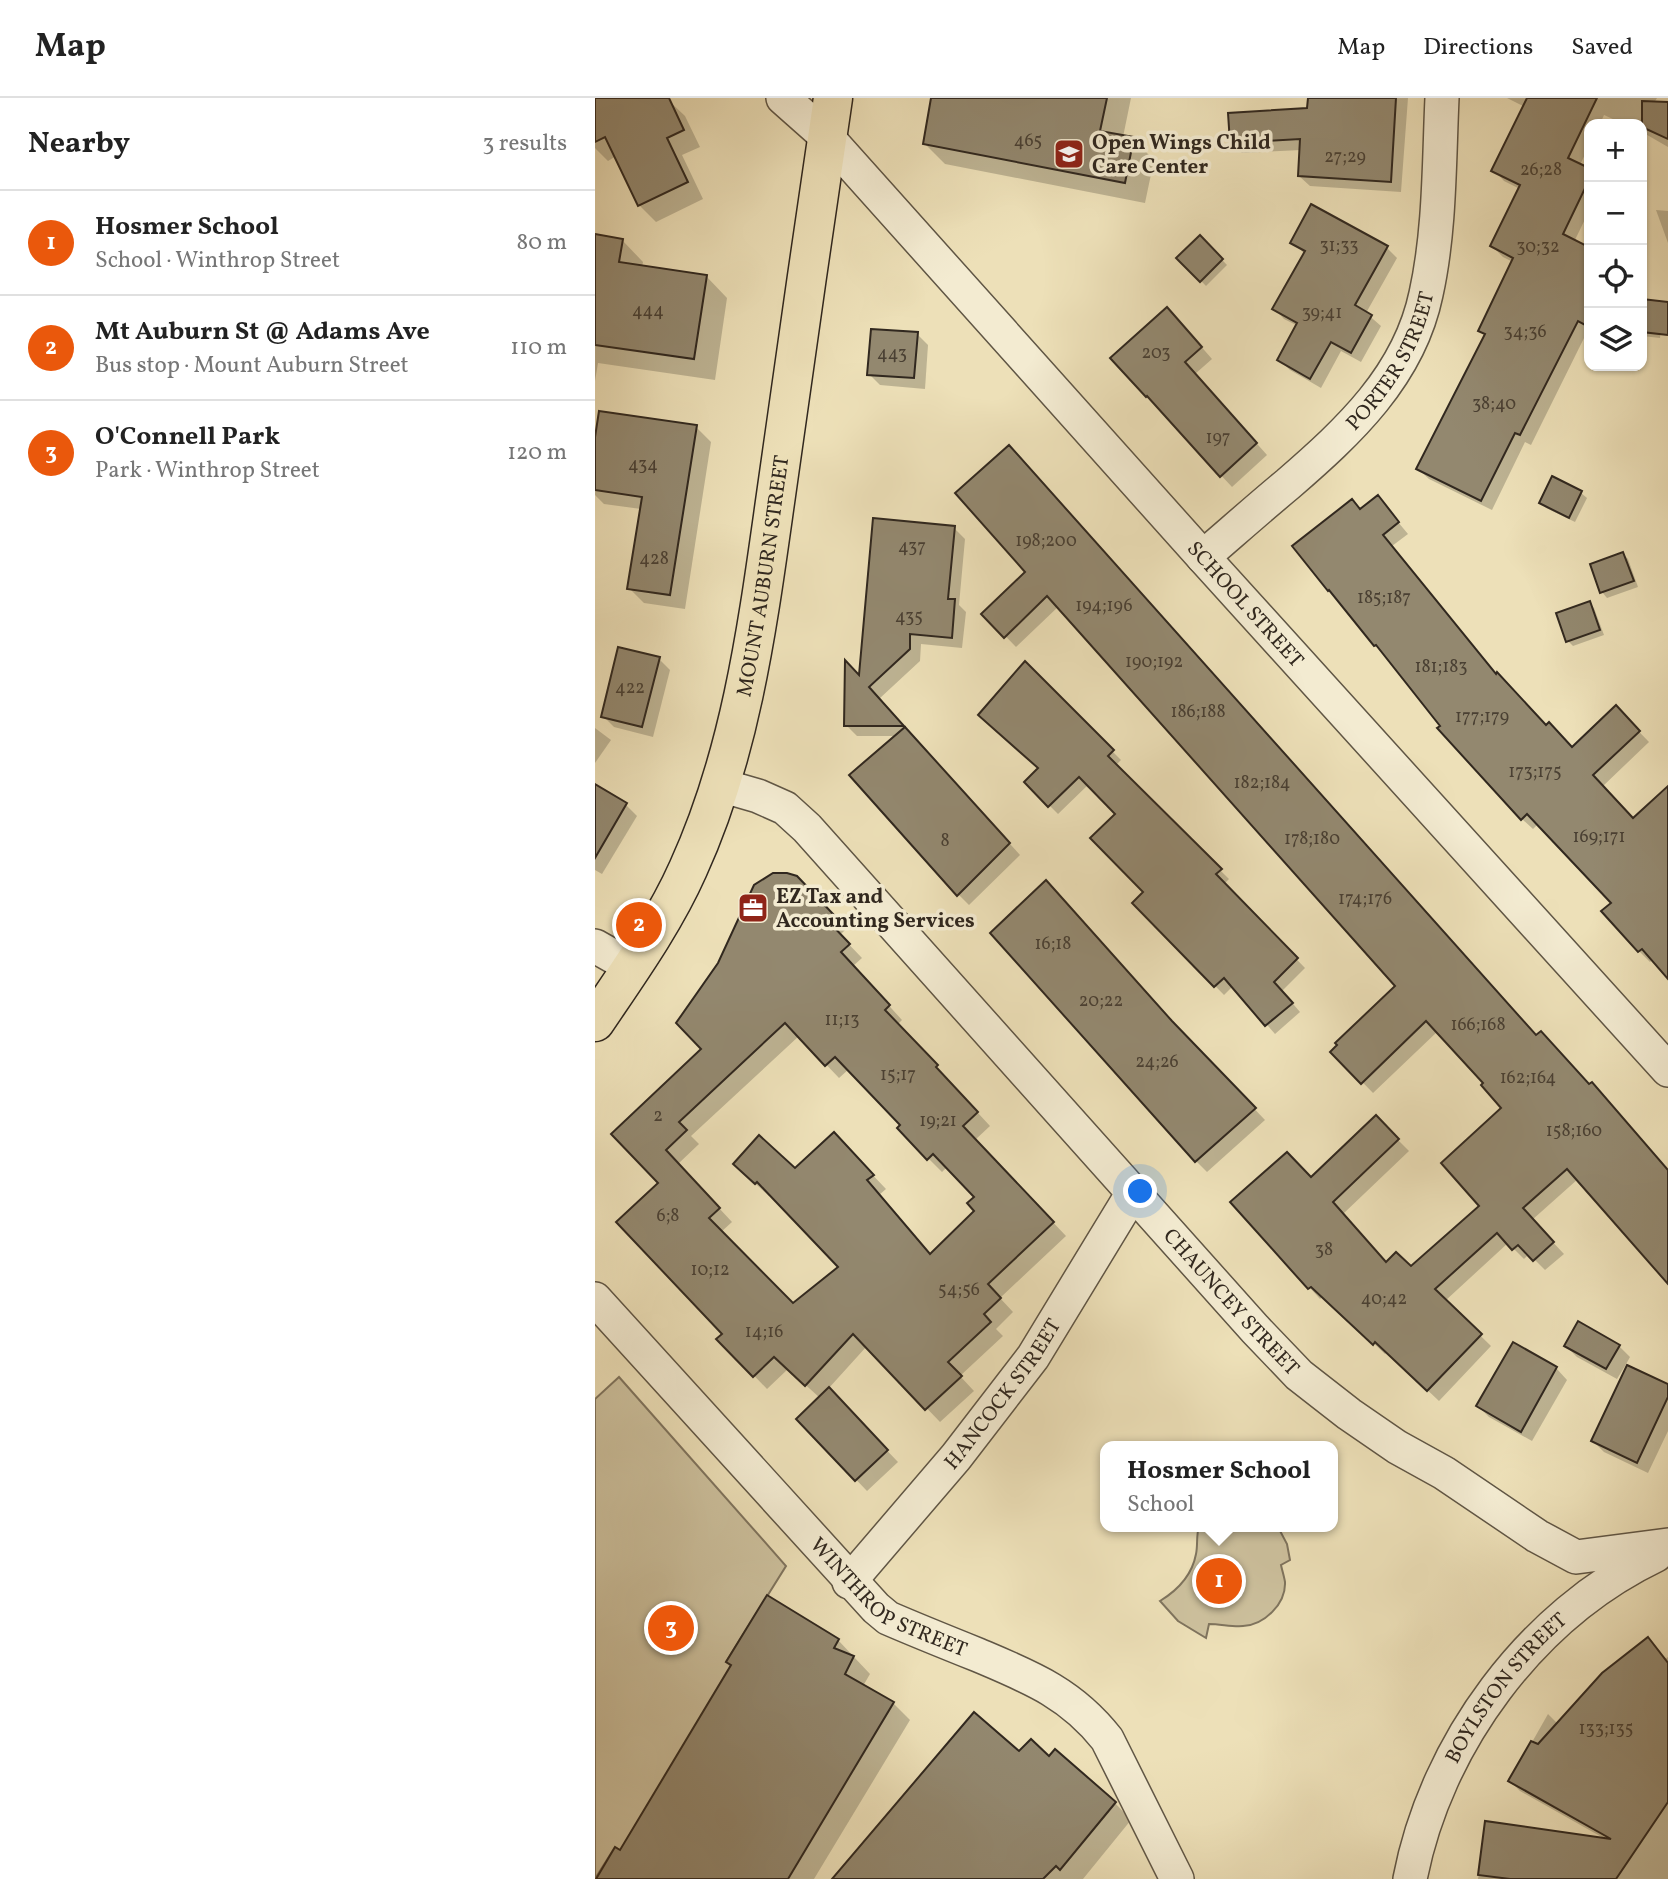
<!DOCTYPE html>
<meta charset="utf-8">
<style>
:root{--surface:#fff;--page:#f2f2f2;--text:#222;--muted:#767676;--line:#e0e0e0;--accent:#ea580c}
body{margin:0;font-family:Vollkorn,serif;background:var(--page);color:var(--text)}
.controls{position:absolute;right:21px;top:21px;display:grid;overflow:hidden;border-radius:14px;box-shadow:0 2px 5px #0004}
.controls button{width:63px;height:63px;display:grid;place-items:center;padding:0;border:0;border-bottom:2px solid var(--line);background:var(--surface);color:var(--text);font:35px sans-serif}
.you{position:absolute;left:546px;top:1094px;width:24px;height:24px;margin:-18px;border:5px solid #fff;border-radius:50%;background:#1a73e8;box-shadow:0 0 0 10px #1a73e833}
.badge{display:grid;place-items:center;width:46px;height:46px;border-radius:50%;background:var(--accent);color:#fff;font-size:23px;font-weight:700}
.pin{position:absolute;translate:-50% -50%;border:4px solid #fff;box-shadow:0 2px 7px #0006}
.popup{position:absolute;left:505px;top:1343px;width:238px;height:91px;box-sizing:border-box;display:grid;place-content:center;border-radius:14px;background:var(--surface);filter:drop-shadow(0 2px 5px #0005);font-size:23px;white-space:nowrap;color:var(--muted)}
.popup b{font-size:26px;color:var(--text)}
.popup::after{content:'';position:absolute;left:50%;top:100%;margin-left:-14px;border:14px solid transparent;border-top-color:var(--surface)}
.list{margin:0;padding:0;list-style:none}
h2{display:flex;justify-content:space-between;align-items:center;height:91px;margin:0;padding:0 28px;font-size:30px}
h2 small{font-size:23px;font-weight:400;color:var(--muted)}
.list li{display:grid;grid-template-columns:46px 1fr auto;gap:21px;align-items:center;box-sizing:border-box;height:105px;padding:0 28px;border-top:2px solid var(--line)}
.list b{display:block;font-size:26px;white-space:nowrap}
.list p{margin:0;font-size:23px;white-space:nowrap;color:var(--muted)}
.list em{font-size:23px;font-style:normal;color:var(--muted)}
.icon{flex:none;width:38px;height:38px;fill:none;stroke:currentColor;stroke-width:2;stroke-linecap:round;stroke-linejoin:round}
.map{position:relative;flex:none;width:1073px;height:1781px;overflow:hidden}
header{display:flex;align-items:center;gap:42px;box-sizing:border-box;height:98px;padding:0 35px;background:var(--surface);border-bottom:2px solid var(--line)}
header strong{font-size:33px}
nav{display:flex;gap:38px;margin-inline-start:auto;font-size:24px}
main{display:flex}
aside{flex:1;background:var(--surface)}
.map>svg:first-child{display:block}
.green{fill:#cdc19e;stroke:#7f745e;stroke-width:2}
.shadow{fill:#0003;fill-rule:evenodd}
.building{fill:#93886f;stroke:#31281f;stroke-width:2;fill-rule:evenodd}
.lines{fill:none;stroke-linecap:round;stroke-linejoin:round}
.minor-casing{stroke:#605645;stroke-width:36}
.major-casing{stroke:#31281f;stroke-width:41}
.minor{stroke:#f3ebd1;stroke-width:33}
.major{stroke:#ede0b8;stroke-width:38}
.labels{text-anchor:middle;stroke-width:7;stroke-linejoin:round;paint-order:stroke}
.number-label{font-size:18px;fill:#4a4033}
.poi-label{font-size:21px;font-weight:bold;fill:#31281f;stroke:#f3ebd1;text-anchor:start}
.street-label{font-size:21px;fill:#31281f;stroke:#f3ebd1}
</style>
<header>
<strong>Map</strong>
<nav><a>Map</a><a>Directions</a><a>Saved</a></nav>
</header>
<main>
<aside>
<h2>Nearby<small>3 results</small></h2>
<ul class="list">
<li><span class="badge">1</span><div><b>Hosmer School</b><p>School · Winthrop Street</p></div><em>80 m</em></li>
<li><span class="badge">2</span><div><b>Mt Auburn St @ Adams Ave</b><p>Bus stop · Mount Auburn Street</p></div><em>110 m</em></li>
<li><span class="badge">3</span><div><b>O'Connell Park</b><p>Park · Winthrop Street</p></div><em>120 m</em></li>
</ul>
</aside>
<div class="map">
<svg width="1073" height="1781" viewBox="0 0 1073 1781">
<rect width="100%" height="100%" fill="#ede0b8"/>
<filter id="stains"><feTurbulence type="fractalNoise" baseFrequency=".00286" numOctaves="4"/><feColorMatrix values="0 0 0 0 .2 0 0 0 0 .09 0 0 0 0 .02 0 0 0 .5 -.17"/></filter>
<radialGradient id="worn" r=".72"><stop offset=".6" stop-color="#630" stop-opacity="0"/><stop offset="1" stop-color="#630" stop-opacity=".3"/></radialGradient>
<!-- green -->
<g class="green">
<polygon points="24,1279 191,1468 131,1564 148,1576 33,1758 20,1749 0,1781 0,1301"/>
<path d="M 604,1429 L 683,1429 L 692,1446 L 695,1462 L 686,1467 C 687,1472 689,1478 690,1484 C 691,1506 669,1527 648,1528 C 637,1529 626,1526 614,1526 L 611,1540 L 583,1523 L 565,1503 C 583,1492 597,1478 601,1456 C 603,1447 601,1437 604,1429 Z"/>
</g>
<!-- shadow -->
<g class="shadow">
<polygon points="4,0 73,2 90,18 105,49 87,57 108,101 61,124 44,107 21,58 13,63 0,50 0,2"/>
<polygon points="338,0 536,0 528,39 538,41 559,62 550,105 350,66 329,45"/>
<polygon points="714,0 813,0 806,94 715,88 704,78 706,52 647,55 637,45 714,11"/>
<polygon points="912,0 1062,0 1059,5 1073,6 1073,49 1047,34 1047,26 1029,26 1009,17 1005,26 994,26 994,48 985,67 994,72 994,113 979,144 994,154 994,171 979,203 994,213 994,230 936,347 930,344 897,412 834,381 823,371 891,238 885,232 918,164 908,159 897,148 925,91 909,83 899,72 930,9"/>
<polygon points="1061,112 1073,113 1073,145"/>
<polygon points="0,138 27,142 48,164 47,169 111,178 132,200 120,282 3,265 0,283"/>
<polygon points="605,139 632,167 611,188 584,160"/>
<polygon points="697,144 792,150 802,160 771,215 786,228 766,264 746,253 726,290 695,272 684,262 703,228 689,221 679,210 710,156"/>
<polygon points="1047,203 1063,205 1069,210 1065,240 1047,238"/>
<polygon points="583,222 617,261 600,276 672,357 637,389 552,298"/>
<polygon points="322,236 333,247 330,291 285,287 274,276"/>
<polygon points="101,329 116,344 90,511 49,505 34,490 46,411 9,406 0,397 0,351"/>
<polygon points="958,381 986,395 992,400 980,424 951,410 946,405"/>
<polygon points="783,400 813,436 797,448 902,577 952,629 977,651 1021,610 1054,644 1007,689 1039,722 1073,691 1073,878 1058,861 1055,864 1044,853 1018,805 943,726 938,731 927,721 734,492 766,413"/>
<polygon points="359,430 370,441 364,507 371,514 367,550 326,546 325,563 284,601 425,757 374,807 363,796 301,638 262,638 251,627 265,580"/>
<polygon points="1028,456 1033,461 1043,489 1012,500 1007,494 997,467"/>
<polygon points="433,474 942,939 1073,1073 1073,1185 983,1081 937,1122 969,1156 950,1172 934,1156 929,1161 913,1145 850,1203 896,1248 844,1303 792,1254 790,1256 728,1198 725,1201 715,1190 638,1104 716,1081 781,1020 814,1053 748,1116 792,1165 816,1171 886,1108 909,1011 890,985 843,933 778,995 738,954 803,888 464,508 421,549 389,516"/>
<polygon points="994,505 999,510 1009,537 978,548 973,543"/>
<polygon points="64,561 75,572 58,639 19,629 8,618"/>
<polygon points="430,566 526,662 520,668 634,781 629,786 710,870 687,893 705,914 680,936 638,888 629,897 539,805 550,794 523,716 494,686 463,716 431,684 445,671"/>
<polygon points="0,630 16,642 0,665"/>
<polygon points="0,688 31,707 42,718 7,776 0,772"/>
<path d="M 215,793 L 251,831 L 245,837 L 267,860 L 258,868 L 307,922 L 302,927 L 395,1028 L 380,1042 L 471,1138 L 405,1200 L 418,1214 L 401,1231 L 408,1238 L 365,1278 L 379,1293 L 345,1324 L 272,1248 L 233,1291 L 303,1364 L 272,1393 L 203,1321 L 225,1300 L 193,1271 L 172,1291 L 124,1241 L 130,1236 L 65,1085 L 19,1036 L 109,951 ZM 204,938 L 244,980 L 254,971 L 308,1027 L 333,1060 L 347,1074 L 352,1069 L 381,1099 L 381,1113 L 336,1157 L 284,1097 L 291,1091 L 252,1050 L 200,1073 L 153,1079 L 174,1098 L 176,1096 L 246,1169 L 198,1207 L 126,1134 L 137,1124 L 83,1066 L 104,1046 L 96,1038 Z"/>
<polygon points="588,936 670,1022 612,1074 601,1063"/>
<polygon points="971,1248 1024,1248 1035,1259 1030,1268 1073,1288 1073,1333 1053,1375 1009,1354 998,1343 1032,1269 1030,1268 1022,1281 982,1259"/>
<polygon points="961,1270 972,1282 937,1343 894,1319 883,1308"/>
<polygon points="243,1542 275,1576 268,1588 298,1605 315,1622 219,1781 3,1781 20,1751 26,1755"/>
<polygon points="1053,1542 1070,1561 1073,1559 1073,1781 883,1781 892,1725 1012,1742 925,1693 915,1683 953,1616 963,1626"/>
<polygon points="379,1616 424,1656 454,1660 520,1705 536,1722 488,1781 239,1781"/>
</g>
<!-- building -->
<g class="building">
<polygon points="0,0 74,0 89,32 72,40 93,84 43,108 10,39 0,44"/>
<polygon points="336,0 512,0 505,33 539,39 530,85 328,46"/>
<polygon points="713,0 801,0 796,84 703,78 705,41 635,45 633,15 712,10"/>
<polygon points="932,0 1002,0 973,60 994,70 994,82 968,136 994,149 994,229 983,223 925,337 920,335 886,403 821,371 890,236 883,233 918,160 895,148 925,87 896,73"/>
<polygon points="1047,3 1073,4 1073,41 1047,29"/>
<polygon points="716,106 793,148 760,207 777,217 756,255 736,244 715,281 682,262 702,225 677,211 710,153 695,145"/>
<polygon points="0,136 28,141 24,164 112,177 99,261 0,247"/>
<polygon points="605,137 628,161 605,184 581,160"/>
<polygon points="1047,201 1073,204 1073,237 1047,234"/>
<polygon points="572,209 607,249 590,264 662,345 625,379 552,298 551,299 515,260"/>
<polygon points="276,231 323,234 319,280 272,277"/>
<polygon points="4,313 102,327 75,497 32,491 47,399 0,392 0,339"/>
<polygon points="414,347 941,937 946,933 994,986 997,984 1073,1072 1073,1186 972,1071 928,1110 959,1144 938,1163 923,1147 917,1152 902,1135 840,1191 887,1236 832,1293 780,1244 778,1247 716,1189 713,1191 635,1104 692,1054 716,1079 781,1017 804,1041 738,1104 791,1164 801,1154 816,1168 884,1108 846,1065 906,1010 886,987 888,985 831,923 766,986 735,954 742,947 740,945 800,888 452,498 409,540 386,516 430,474 360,395"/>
<polygon points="957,378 987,393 974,420 944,405"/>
<polygon points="783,397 804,424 788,437 901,576 902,574 951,627 954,624 977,649 1021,607 1045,633 998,677 1038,720 1073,688 1073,881 1047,851 1043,854 1006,813 1016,805 932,716 926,722 842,630 845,628 781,547 779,548 734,492 733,493 697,448 757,401 765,411"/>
<polygon points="278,420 360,428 353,501 360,501 357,540 315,536 315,551 274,589 309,628 249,628 250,562 264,577"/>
<polygon points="1028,454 1039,483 1005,495 995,466"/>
<polygon points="995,503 1005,532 971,544 961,515"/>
<polygon points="23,549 65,559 47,629 6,619"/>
<polygon points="430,563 519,652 513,658 627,771 621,776 703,860 679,884 698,905 670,928 629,880 619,889 537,805 548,794 495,740 520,716 484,679 453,709 429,684 443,670 383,617"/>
<polygon points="310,629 415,745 362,798 254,677"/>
<polygon points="0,686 32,705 0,760"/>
<path d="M 178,775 L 192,775 L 202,778 L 239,817 L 233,823 L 255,846 L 246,854 L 295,907 L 290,912 L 343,967 L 341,969 L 383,1014 L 368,1028 L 459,1124 L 393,1186 L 406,1200 L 389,1216 L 396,1224 L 353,1264 L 367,1278 L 330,1312 L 258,1236 L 210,1288 L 179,1259 L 158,1279 L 121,1241 L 127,1236 L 21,1124 L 63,1085 L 16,1036 L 106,951 L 81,925 L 123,865 L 159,787 ZM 190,925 L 230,968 L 240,959 L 305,1027 L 302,1030 L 332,1062 L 338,1056 L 379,1099 L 372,1105 L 379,1113 L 335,1156 L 272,1082 L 279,1077 L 239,1034 L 200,1070 L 164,1037 L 138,1066 L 160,1086 L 162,1084 L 243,1169 L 198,1205 L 114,1120 L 125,1110 L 71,1052 L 92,1032 L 84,1024 Z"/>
<polygon points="451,782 577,923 661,1010 600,1064 395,835"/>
<polygon points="983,1223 1025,1247 1011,1271 969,1248"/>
<polygon points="918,1244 962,1269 926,1334 881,1308"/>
<polygon points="1032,1267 1073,1286 1073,1299 1042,1365 996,1343"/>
<polygon points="234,1289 293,1352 260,1383 201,1321"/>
<polygon points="172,1497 244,1541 239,1550 259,1558 250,1576 299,1604 193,1781 1,1781 20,1749 25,1752 136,1567 131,1564"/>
<polygon points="1053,1539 1073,1565 1073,1704 1021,1781 915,1781 883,1777 890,1723 1016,1741 913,1683 936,1643 943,1646 1007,1575"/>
<polygon points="379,1614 424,1653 436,1641 454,1658 460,1651 521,1704 465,1772 461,1768 448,1781 237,1781"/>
</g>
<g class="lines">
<!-- minor casing -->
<g class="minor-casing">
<g id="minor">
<path id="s1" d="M 188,0 L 232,39 L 608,459 L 1073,972"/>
<path id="s2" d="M 608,459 C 636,435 664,410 693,386 C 753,334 814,278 831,196 C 845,133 844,65 847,0"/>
<path id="s3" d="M 125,687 L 163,698 L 190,710 L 212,730 L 660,1231 L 704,1277 L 754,1316 L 802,1349 L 849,1375 L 942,1438 L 981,1459 L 1073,1447"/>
<polyline points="0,848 37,869"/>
<path id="s4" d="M 0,1201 L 281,1510 L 293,1520 C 323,1533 353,1545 383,1557 C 435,1579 476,1595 512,1641 L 582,1781"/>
<path id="s5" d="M 254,1484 L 361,1359 L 438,1259 L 539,1093"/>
<path id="s6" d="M 815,1781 C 841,1646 936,1517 1061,1457"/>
</g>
</g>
<!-- major casing -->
<g class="major-casing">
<g id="major">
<path id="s7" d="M 0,924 C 33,875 69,825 93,771 C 147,653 163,524 181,397 C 200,265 218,132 238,0"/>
</g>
</g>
<!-- minor -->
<use href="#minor" class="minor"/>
<!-- major -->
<use href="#major" class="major"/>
</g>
<!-- icons -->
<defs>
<g id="school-square" transform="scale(1.575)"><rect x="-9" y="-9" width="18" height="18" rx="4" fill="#8f2418" stroke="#f3ebd1"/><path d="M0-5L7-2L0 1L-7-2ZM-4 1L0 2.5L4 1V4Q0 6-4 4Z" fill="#fff"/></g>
<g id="office-square" transform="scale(1.575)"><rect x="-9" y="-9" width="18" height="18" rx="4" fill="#8f2418" stroke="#f3ebd1"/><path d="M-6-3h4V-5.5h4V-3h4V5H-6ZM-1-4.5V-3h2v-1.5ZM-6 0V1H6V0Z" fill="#fff"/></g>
</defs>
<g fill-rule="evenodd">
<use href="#school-square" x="474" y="56"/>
<use href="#office-square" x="158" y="810"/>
</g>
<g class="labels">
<!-- number labels -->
<g class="number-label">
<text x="433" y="48">465</text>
<text x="750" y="64">27;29</text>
<text x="946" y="77">26;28</text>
<text x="744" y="153">31;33</text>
<text x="943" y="154">30;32</text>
<text x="53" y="218">444</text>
<text x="727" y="220">39;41</text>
<text x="930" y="239">34;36</text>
<text x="561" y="260">203</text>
<text x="297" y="261">443</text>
<text x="899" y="311">38;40</text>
<text x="623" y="345">197</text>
<text x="48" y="372">434</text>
<text x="451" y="448">198;200</text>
<text x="317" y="454">437</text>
<text x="59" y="466">428</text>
<text x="789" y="505">185;187</text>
<text x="509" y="513">194;196</text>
<text x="314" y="524">435</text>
<text x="559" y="569">190;192</text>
<text x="846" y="574">181;183</text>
<text x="35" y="595">422</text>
<text x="603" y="619">186;188</text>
<text x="887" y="624">177;179</text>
<text x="940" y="679">173;175</text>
<text x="667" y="690">182;184</text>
<text x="1004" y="744">169;171</text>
<text x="717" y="746">178;180</text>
<text x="350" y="748">8</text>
<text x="770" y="806">174;176</text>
<text x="458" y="851">16;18</text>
<text x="506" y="908">20;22</text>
<text x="247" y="927">11;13</text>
<text x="883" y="932">166;168</text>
<text x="562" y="969">24;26</text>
<text x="303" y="982">15;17</text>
<text x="933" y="985">162;164</text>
<text x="63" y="1023">2</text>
<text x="343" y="1028">19;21</text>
<text x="979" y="1038">158;160</text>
<text x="73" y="1123">6;8</text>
<text x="729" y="1157">38</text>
<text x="115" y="1177">10;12</text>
<text x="364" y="1197">54;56</text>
<text x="789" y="1206">40;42</text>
<text x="169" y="1239">14;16</text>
<text x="1011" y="1636">133;135</text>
</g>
<!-- poi labels -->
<g class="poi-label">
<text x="497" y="51">Open Wings Child<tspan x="497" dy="24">Care Center</tspan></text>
<text x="181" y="805">EZ Tax and<tspan x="181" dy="24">Accounting Services</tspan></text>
</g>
<!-- street labels -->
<g class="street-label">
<text dy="7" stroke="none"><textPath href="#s2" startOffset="275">PORTER STREET</textPath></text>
<text dy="7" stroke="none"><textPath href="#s7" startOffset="483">MOUNT AUBURN STREET</textPath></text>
<text dy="7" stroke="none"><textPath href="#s1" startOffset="686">SCHOOL STREET</textPath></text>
<text dy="7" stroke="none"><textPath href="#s3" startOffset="735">CHAUNCEY STREET</textPath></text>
<text dy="7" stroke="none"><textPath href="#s5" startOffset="243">HANCOCK STREET</textPath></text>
<text dy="7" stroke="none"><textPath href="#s4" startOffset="422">WINTHROP STREET</textPath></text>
<text dy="7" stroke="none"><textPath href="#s6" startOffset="217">BOYLSTON STREET</textPath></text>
</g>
</g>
<rect width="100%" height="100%" filter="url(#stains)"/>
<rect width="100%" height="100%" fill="url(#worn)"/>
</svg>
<div class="controls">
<button>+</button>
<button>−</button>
<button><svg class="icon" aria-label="locate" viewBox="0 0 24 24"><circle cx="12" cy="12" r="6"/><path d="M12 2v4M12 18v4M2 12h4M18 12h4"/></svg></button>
<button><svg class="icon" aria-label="layers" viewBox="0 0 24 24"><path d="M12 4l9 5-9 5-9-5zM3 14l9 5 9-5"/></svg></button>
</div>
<div class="you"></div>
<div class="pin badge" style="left:624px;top:1483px">1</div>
<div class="popup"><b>Hosmer School</b>School</div>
<div class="pin badge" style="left:44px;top:827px">2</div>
<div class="pin badge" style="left:76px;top:1530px">3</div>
</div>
</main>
